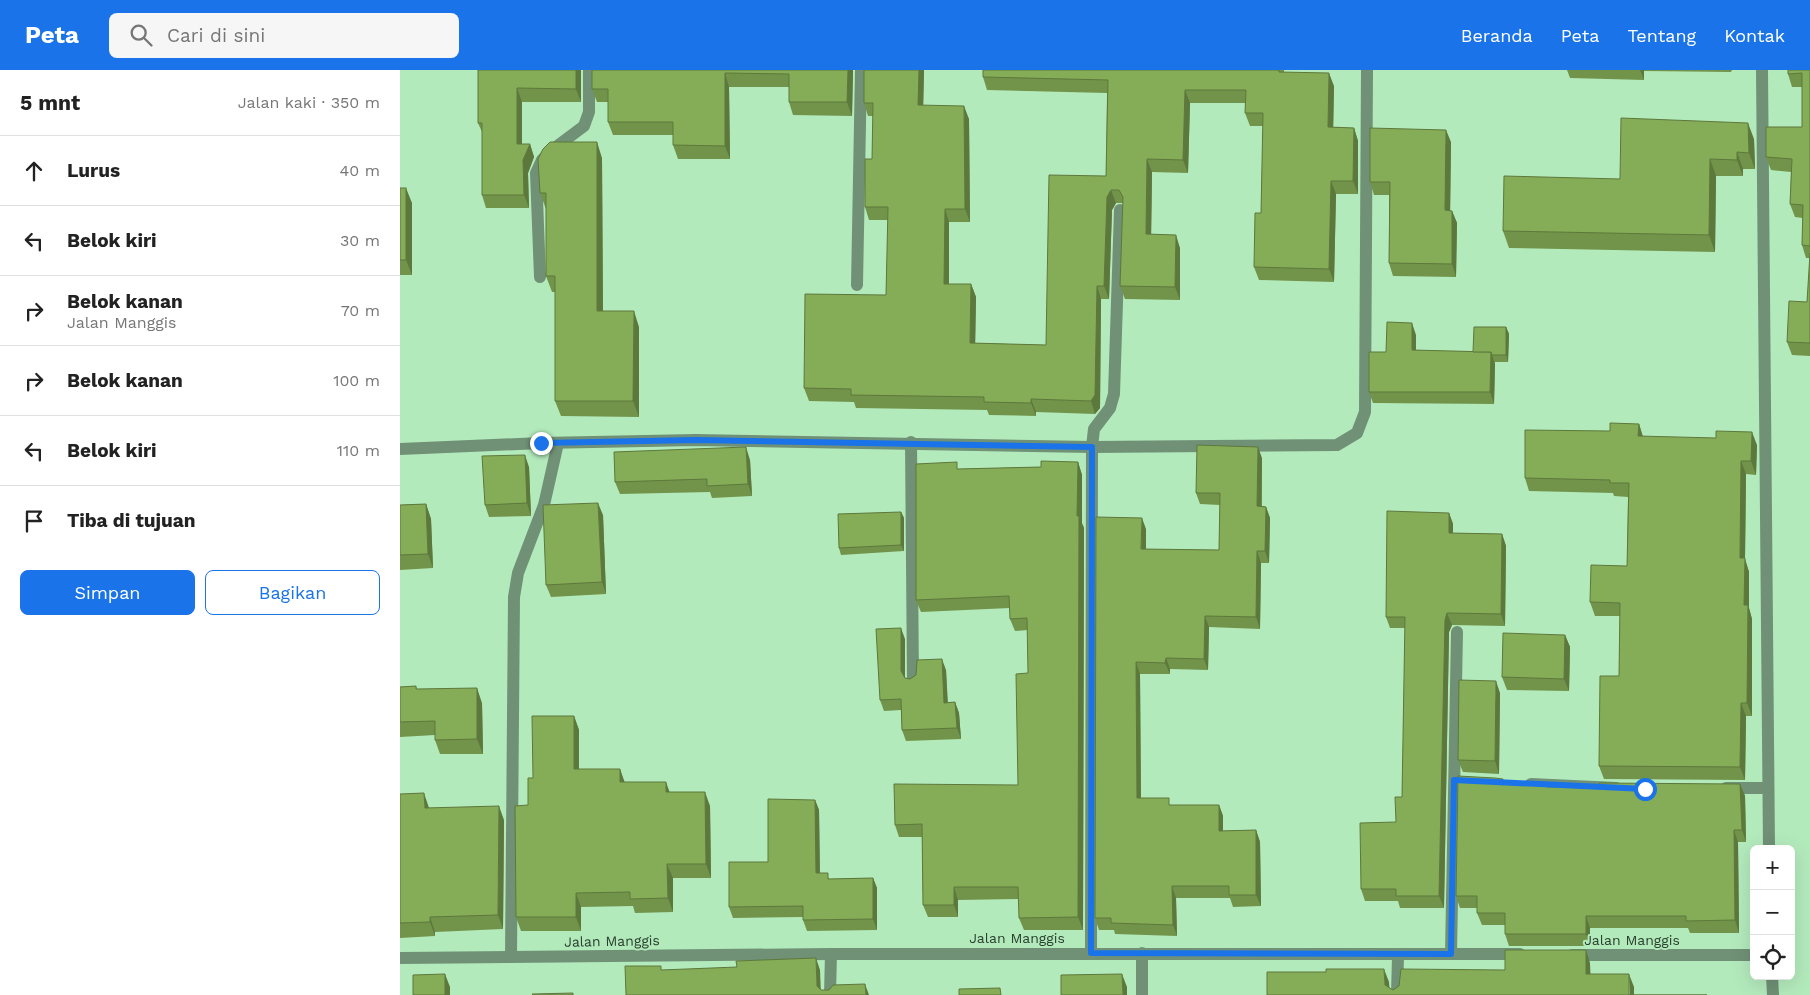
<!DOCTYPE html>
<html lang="id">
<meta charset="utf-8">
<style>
:root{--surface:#fff;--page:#f6f6f6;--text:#222;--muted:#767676;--line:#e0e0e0;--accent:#1a73e8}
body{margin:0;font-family:"Work Sans",sans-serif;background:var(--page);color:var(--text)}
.controls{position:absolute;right:15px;bottom:15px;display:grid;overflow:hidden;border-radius:8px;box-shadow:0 5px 20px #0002}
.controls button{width:45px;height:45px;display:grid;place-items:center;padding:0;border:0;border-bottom:1px solid var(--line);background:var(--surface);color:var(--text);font:25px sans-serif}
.stop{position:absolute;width:15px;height:15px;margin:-11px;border:4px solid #1a73e8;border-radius:50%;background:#fff}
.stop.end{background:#1a73e8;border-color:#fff;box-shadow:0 1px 5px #0008}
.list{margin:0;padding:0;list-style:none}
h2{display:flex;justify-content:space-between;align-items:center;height:65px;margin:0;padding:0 20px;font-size:21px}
h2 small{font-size:16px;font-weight:400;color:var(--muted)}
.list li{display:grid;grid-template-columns:32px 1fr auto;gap:15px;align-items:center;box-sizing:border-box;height:70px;padding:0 20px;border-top:1px solid var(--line)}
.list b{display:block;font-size:19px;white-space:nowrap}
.list p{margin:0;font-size:16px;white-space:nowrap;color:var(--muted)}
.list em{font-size:16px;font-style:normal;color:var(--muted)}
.actions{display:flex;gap:10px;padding:15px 20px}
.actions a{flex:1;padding:11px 0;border:1px solid var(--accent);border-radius:8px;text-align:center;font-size:18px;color:var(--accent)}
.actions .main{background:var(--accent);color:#fff}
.icon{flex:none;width:28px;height:28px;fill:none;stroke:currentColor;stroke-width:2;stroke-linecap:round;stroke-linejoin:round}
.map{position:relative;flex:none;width:1410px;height:925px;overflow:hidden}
header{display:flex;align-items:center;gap:30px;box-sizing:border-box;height:70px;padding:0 25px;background:var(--accent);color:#fff}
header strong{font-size:24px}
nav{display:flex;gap:28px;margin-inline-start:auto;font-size:18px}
.search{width:350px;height:45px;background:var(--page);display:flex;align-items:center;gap:12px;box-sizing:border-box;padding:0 18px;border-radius:8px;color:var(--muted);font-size:19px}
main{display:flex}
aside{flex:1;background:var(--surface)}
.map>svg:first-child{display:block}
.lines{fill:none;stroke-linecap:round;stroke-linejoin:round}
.minor{stroke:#709176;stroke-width:12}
.wall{fill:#72944a}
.shaded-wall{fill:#5d783c}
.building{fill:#85ac56;stroke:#5d783c}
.route{stroke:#1a73e8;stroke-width:6}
.labels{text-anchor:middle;stroke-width:4;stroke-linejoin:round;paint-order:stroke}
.street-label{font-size:14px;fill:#2a402e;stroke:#b3eabc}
</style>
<header>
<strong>Peta</strong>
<div class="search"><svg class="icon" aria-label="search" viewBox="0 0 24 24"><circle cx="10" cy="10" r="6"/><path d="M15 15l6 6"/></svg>Cari di sini</div>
<nav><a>Beranda</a><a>Peta</a><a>Tentang</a><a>Kontak</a></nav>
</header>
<main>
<aside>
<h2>5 mnt<small>Jalan kaki · 350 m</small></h2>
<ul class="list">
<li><svg class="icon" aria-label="ahead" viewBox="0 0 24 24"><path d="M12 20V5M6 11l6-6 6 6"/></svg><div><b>Lurus</b></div><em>40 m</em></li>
<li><svg class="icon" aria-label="left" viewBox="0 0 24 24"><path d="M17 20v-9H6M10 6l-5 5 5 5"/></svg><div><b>Belok kiri</b></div><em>30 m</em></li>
<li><svg class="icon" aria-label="right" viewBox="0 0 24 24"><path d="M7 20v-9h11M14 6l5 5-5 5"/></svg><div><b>Belok kanan</b><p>Jalan Manggis</p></div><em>70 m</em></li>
<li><svg class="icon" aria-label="right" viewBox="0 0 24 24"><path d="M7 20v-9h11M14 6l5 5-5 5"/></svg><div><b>Belok kanan</b></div><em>100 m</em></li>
<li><svg class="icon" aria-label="left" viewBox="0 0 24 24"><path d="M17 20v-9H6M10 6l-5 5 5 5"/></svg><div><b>Belok kiri</b></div><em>110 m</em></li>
<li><svg class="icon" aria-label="arrive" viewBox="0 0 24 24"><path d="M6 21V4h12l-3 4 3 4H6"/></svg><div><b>Tiba di tujuan</b></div></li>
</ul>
<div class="actions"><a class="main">Simpan</a><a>Bagikan</a></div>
</aside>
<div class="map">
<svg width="1410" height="925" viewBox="0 0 1410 925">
<rect width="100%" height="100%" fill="#b3eabc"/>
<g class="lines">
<!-- minor -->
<g class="minor">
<polyline points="1362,0 1369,779"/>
<polyline points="140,207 136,103 142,90 152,80 184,56 189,42 189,0"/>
<polyline points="457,215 461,0"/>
<polyline points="511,372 513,612"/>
<polyline points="0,379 141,373 296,370 692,377 937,375 957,363 965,342 967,0"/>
<polyline points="1131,714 1216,718"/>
<polyline points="1326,718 1368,718"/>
<polyline points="691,883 692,377 694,359 710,338 714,324 720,140"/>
<polyline points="1051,884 1057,562"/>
<polyline points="1172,885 1354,885"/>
<polyline points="111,887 114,527 118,503 144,435 158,373"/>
<polyline points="0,888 431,884 1120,884"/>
<polyline points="1372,906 1373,925"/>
<polyline points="430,925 431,884"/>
<polyline points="742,925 742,883"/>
<polyline points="997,925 998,886"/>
</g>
</g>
<!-- wall -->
<g class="wall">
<polygon points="78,0 181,0 181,32 122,32 122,74 130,74 134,87 128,103 129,138 86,138 82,125 82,62 78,53"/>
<polygon points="192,0 453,0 452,46 393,45 389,32 389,17 329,17 330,89 278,89 273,75 273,65 213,65 208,52 208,32 197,32 192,19"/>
<polygon points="464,0 524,0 523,35 569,49 570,152 549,152 549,214 571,214 576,227 575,273 646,275 706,106 707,23 587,20 583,7 884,0 884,2 934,16 933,57 954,58 958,71 958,124 936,124 934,212 859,210 854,197 861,143 863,56 850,56 845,43 845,33 790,33 788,103 752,102 751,164 780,178 780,230 725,229 720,216 723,133 716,133 712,140 709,229 701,229 700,338 695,344 636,342 636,346 589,345 587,340 456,338 454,332 409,331 404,318 486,225 488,150 469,150 465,137 472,89 473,46 468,46 464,33"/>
<polygon points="1167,0 1332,0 1331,2 1244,1 1244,10 1170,8"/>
<polygon points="1410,0 1410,286 1392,285 1387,272 1407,232 1410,188 1406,188 1402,175 1403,148 1395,147 1390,134 1391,102 1371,100 1366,87 1402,57 1402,17 1392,17 1388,4"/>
<polygon points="1354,69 1355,99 1343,99 1343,106 1316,106 1315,182 1109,178 1103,161 1220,109"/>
<polygon points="1051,72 1050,141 1052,141 1057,153 1056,207 993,206 989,193 989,125 974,125 970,112"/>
<polygon points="202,88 203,241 239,257 239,347 161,346 155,331 155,222 152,222 146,206 146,139 140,123"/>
<polygon points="0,118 12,133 12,205 0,205"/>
<polygon points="1106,257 1109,264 1108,292 1095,292 1095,294 1094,334 973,333 969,322 986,282 1016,265 1016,280 1073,282"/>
<polygon points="1239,354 1243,367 1357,375 1356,405 1346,404 1345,489 1349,502 1349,538 1352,549 1352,646 1346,646 1345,710 1204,709 1199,696 1219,606 1220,546 1195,546 1190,532 1227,496 1228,427 1214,426 1213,423 1129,421 1125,408 1210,361"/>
<polygon points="862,388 862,436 866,437 870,448 869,493 861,493 860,559 809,557 808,600 770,599 770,604 740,604 741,728 771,735 819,735 823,746 823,761 856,760 860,772 861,836 833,837 830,828 776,828 777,866 715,864 714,860 699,860 695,848 746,459 746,479 819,480 820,435 800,434 796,423"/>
<polygon points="350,390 352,426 312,428 310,422 220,424 215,412"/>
<polygon points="678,392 682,405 682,454 684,458 683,860 624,860 619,848 619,829 558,830 558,847 528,847 523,835 522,767 499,767 495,755 618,715 628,603 628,560 615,561 610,549 610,538 521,542 516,530 560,399 641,397"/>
<polygon points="129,397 131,446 89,447 85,435"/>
<polygon points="26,434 31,449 33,498 0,500 0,435"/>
<polygon points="501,442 504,448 504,481 441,485 439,478"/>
<polygon points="1049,443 1053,454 1053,463 1102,464 1106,476 1105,556 1052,555 1049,562 1044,838 1000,838 998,831 965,831 961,819 996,752 1002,727 1005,558 990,558 986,547"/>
<polygon points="203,445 206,524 151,527 146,515"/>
<polygon points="1165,565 1170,577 1169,621 1107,620 1102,607"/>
<polygon points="505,569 505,608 510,609 546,600 548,633 555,632 559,643 561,669 506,671 502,660 501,640 484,641 480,630"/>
<polygon points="16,616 17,619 82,633 83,684 40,684 35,670 35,665 0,667 0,617"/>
<polygon points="1100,623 1099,704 1063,702 1058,690"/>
<polygon points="174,646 179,660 179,699 220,699 224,712 270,722 310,736 311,808 273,808 273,842 235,843 233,836 181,837 181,861 121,861 116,847 128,735 133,708"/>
<polygon points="1104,712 1147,712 1149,717 1340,714 1345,726 1346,772 1338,772 1339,863 1290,863 1288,858 1190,858 1190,876 1109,876 1105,864 1105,855 1082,855 1077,843 1077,838 1060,838 1056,826"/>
<polygon points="0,724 29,738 104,750 103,859 35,862 35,866 0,868"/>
<polygon points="415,730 419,740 420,803 430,809 473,808 477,818 477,860 407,861 403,850 403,847 333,848 329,837 368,792"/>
</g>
<!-- shaded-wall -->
<g class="shaded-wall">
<polygon points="176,0 181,0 181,32 176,19"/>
<polygon points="448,0 453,0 452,46 447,32"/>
<polygon points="519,0 524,0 523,48 518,35"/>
<polygon points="1240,0 1244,0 1244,10"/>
<polygon points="325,3 329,17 330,89 325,76"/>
<polygon points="929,3 934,16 933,70 928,57"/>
<polygon points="117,18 122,32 122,87 117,74"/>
<polygon points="785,20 790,33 788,103 783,90"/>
<polygon points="564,36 569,49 570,152 565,139"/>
<polygon points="1348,53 1354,69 1355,99 1349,83"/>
<polygon points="954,58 958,71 958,124 953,111"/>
<polygon points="1046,60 1051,72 1050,153 1045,140"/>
<polygon points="197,72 202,88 203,256 197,241"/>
<polygon points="130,74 134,87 128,103 129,138 124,125 123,90"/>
<polygon points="1337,82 1343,99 1343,106 1337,90"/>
<polygon points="747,89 752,102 751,177 746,164"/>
<polygon points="1310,89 1316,106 1315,182 1309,165"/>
<polygon points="931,111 936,124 934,212 929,199"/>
<polygon points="6,118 12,133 12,205 6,190"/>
<polygon points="711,120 716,133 712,140 709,229 704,216 707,127"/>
<polygon points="545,139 549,152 549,227 544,214"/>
<polygon points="1052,141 1057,153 1056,207 1052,194"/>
<polygon points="776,165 780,178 780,230 775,217"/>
<polygon points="571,214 576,227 575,286 570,273"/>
<polygon points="697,216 701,229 700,338 695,344 691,331"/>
<polygon points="234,241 239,257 239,347 233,331"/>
<polygon points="1012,253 1016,265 1016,292 1012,280"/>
<polygon points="1106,257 1109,264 1108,292 1106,285"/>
<polygon points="1091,282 1095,294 1094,334 1090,322"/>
<polygon points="631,329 636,342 636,346 631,333"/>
<polygon points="1239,354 1243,367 1238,366"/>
<polygon points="1352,362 1357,375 1356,405 1351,391"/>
<polygon points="346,377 350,390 352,426 348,414"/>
<polygon points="858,377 862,388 861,448 857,436"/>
<polygon points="125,385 129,397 131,446 127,433"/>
<polygon points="1341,391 1346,404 1345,489 1349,502 1349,538 1352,549 1352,646 1347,633 1340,488"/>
<polygon points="678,392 682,405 682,453 684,458 683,860 678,847 677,446"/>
<polygon points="198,433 203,445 206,524 202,512"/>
<polygon points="26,434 31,449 33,498 28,484"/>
<polygon points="866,437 870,448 869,493 865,481"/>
<polygon points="501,442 504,448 504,481 501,475"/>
<polygon points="1049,443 1053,454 1053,474 1049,463"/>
<polygon points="742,448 746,459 746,491 741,479"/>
<polygon points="1102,464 1106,476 1105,556 1101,544"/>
<polygon points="857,481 861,493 860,559 856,547"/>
<polygon points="1047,543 1052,555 1049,562 1044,838 1039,826 1045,550"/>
<polygon points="805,546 809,557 808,600 804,589"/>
<polygon points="501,558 505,569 505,612 501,601"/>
<polygon points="1165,565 1170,577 1169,621 1164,609"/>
<polygon points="766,588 770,599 770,604 765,593"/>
<polygon points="542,589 546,600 548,644 544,633"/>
<polygon points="736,592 740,604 741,740 737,728"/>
<polygon points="1096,611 1100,623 1099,704 1095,691"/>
<polygon points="77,618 82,633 83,684 77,669"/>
<polygon points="555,632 559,643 561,669 557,658"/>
<polygon points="1341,633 1346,646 1345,710 1340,697"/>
<polygon points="174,646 179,660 179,713 174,699"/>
<polygon points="220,699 225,713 220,712"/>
<polygon points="266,712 271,726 266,722"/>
<polygon points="1340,714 1345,726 1346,772 1342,760"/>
<polygon points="305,722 310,736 311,808 306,794"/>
<polygon points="24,723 29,738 25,738"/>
<polygon points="415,730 419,740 420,814 416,803"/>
<polygon points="819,735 823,746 823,773 819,761"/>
<polygon points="99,736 104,750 103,859 98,845"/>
<polygon points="856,760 860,772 861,836 856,825"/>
<polygon points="1334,760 1338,772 1339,863 1335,850"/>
<polygon points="267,794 273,808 273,842 268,828"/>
<polygon points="473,808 477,818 477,860 473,849"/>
<polygon points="772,816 776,828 777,866 773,855"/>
<polygon points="554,817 558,830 558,847 554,835"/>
<polygon points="176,823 181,837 181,861 176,847"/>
<polygon points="1186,846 1190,858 1190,876 1186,864"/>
<polygon points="30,847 35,862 35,866 30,852"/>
<polygon points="1186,880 1190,893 1191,917 1186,904"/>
<polygon points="416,888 420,900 421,925 417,916"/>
<polygon points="984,899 989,912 990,925 985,915"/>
<polygon points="45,904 50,917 50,925 45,925"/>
<polygon points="722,904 727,917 727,925 723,925"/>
<polygon points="1229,904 1234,917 1234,925 1230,925"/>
<polygon points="465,914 469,925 466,925"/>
</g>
<!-- building -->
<g class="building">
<polygon points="78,0 176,0 176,19 117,18 117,74 130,74 123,90 124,125 82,125 82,53 78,53"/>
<polygon points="192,0 448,0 447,32 389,32 389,4 325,3 325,76 273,75 273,52 208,52 208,19 192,19"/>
<polygon points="464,0 519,0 518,35 564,36 565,139 545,139 544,214 571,214 570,273 646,275 649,105 706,106 708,10 583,7 583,0 879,0 879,2 929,3 928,57 954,58 953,111 931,111 929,199 854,197 855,143 861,143 863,43 845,43 846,20 785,20 783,90 747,89 746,164 776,165 775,217 720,216 723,127 719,120 711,120 707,127 704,216 697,216 695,325 691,331 631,329 631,333 584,332 584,327 451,325 451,319 404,318 405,224 486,225 488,137 465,137 465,89 472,89 473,33 464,33"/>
<polygon points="1388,0 1410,0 1410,176 1402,175 1403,135 1390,134 1392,89 1366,87 1366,57 1402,57 1402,3 1388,4"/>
<polygon points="1221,48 1348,53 1349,83 1337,82 1337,90 1310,89 1309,165 1103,161 1104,106 1220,109"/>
<polygon points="970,58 1046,60 1045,140 1052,141 1052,194 989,193 990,112 970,112"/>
<polygon points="150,72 197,72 197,241 234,241 233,331 155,331 155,206 146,206 146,123 140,123 138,89 143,79"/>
<rect x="0" y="118" width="6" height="72"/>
<polygon points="1410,183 1410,273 1387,272 1389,231 1407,232"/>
<polygon points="987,252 1012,253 1012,280 1091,282 1090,322 969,322 969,282 986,282"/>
<polygon points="1074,257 1106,257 1106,285 1092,285 1091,282 1073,282"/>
<polygon points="1210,353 1239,354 1238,366 1316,368 1316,361 1352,362 1351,391 1341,391 1340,488 1345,488 1344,535 1348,535 1347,633 1341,633 1340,697 1199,696 1200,606 1219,606 1220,533 1190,532 1191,495 1227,496 1229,413 1210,413 1210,410 1125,408 1125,360 1210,361"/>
<polygon points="797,375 858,377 857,436 866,437 865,481 857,481 856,547 805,546 804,589 766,588 765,593 736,592 737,728 769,728 769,735 819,735 819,761 856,760 856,825 829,825 829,816 772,816 773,855 711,853 711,848 695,848 696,447 742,448 741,479 819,480 820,423 796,423"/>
<polygon points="346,377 348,414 307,416 307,409 215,412 214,382"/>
<polygon points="125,385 127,433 85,435 82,386"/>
<polygon points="641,391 678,392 677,446 679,446 678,847 619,848 618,817 554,817 554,835 523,835 522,754 495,755 494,714 618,715 616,604 628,603 627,548 610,549 609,526 516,530 516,394 557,392 557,399 641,397"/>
<polygon points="198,433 202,512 146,515 143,435"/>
<polygon points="26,434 28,484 0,485 0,435"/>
<polygon points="987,441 1049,443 1049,463 1102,464 1101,544 1047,543 1045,550 1039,826 996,826 996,819 961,819 960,753 996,752 995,727 1002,727 1005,547 986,547"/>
<polygon points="501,442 501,475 439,478 438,444"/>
<polygon points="501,558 501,601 505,608 510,609 516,605 517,590 542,589 544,633 555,632 557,658 502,660 501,629 480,630 476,559"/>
<polygon points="1103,563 1165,565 1164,609 1102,607"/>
<polygon points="1059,610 1096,611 1095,691 1058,690"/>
<polygon points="16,616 16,619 77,618 77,669 35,670 35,651 0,652 0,617"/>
<polygon points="132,646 174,646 174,699 220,699 220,712 266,712 266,722 305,722 306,794 267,794 268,828 230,829 230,822 176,823 176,847 116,847 115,736 128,735 128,708 133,708"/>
<polygon points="1058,706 1095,708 1103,709 1103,712 1147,712 1147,717 1199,717 1199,713 1340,714 1342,760 1334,760 1335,850 1286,851 1286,846 1186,846 1186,864 1105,864 1105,843 1077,843 1077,826 1056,826"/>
<polygon points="24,723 25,738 99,736 98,845 30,847 30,852 0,853 0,724"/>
<polygon points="368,729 415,730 416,803 428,803 428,809 473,808 473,849 403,850 403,836 329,837 329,792 368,792"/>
<polygon points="1105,880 1186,880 1186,904 1229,904 1229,925 1307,925 867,925 867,902 926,902 926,899 984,899 985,915 993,920 999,916 1001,899 1105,900"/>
<polygon points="416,888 417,916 421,920 429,920 433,915 465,914 466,925 226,925 225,896 261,896 261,900 337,897 336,891"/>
<polygon points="45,904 45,925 13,925 13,905"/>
<polygon points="722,904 723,925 661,925 661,905"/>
<polygon points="600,918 601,925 559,925 559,919"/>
<polygon points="173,923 173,925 133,925 132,924"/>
</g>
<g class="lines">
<!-- route -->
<polyline class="route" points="141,373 296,370 692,377 691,883 1051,884 1054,710 1245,719"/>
</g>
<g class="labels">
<!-- street labels -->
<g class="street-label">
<text x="617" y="873">Jalan Manggis</text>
<text x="1232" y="875">Jalan Manggis</text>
<text transform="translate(212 871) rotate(-1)" y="5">Jalan Manggis</text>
</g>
</g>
</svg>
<div class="controls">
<button>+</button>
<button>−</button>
<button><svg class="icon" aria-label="locate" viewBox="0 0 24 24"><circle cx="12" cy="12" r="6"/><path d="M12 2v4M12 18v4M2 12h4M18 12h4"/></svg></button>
</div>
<div class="stop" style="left:1245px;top:719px"></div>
<div class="stop end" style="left:141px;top:373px"></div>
</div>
</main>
